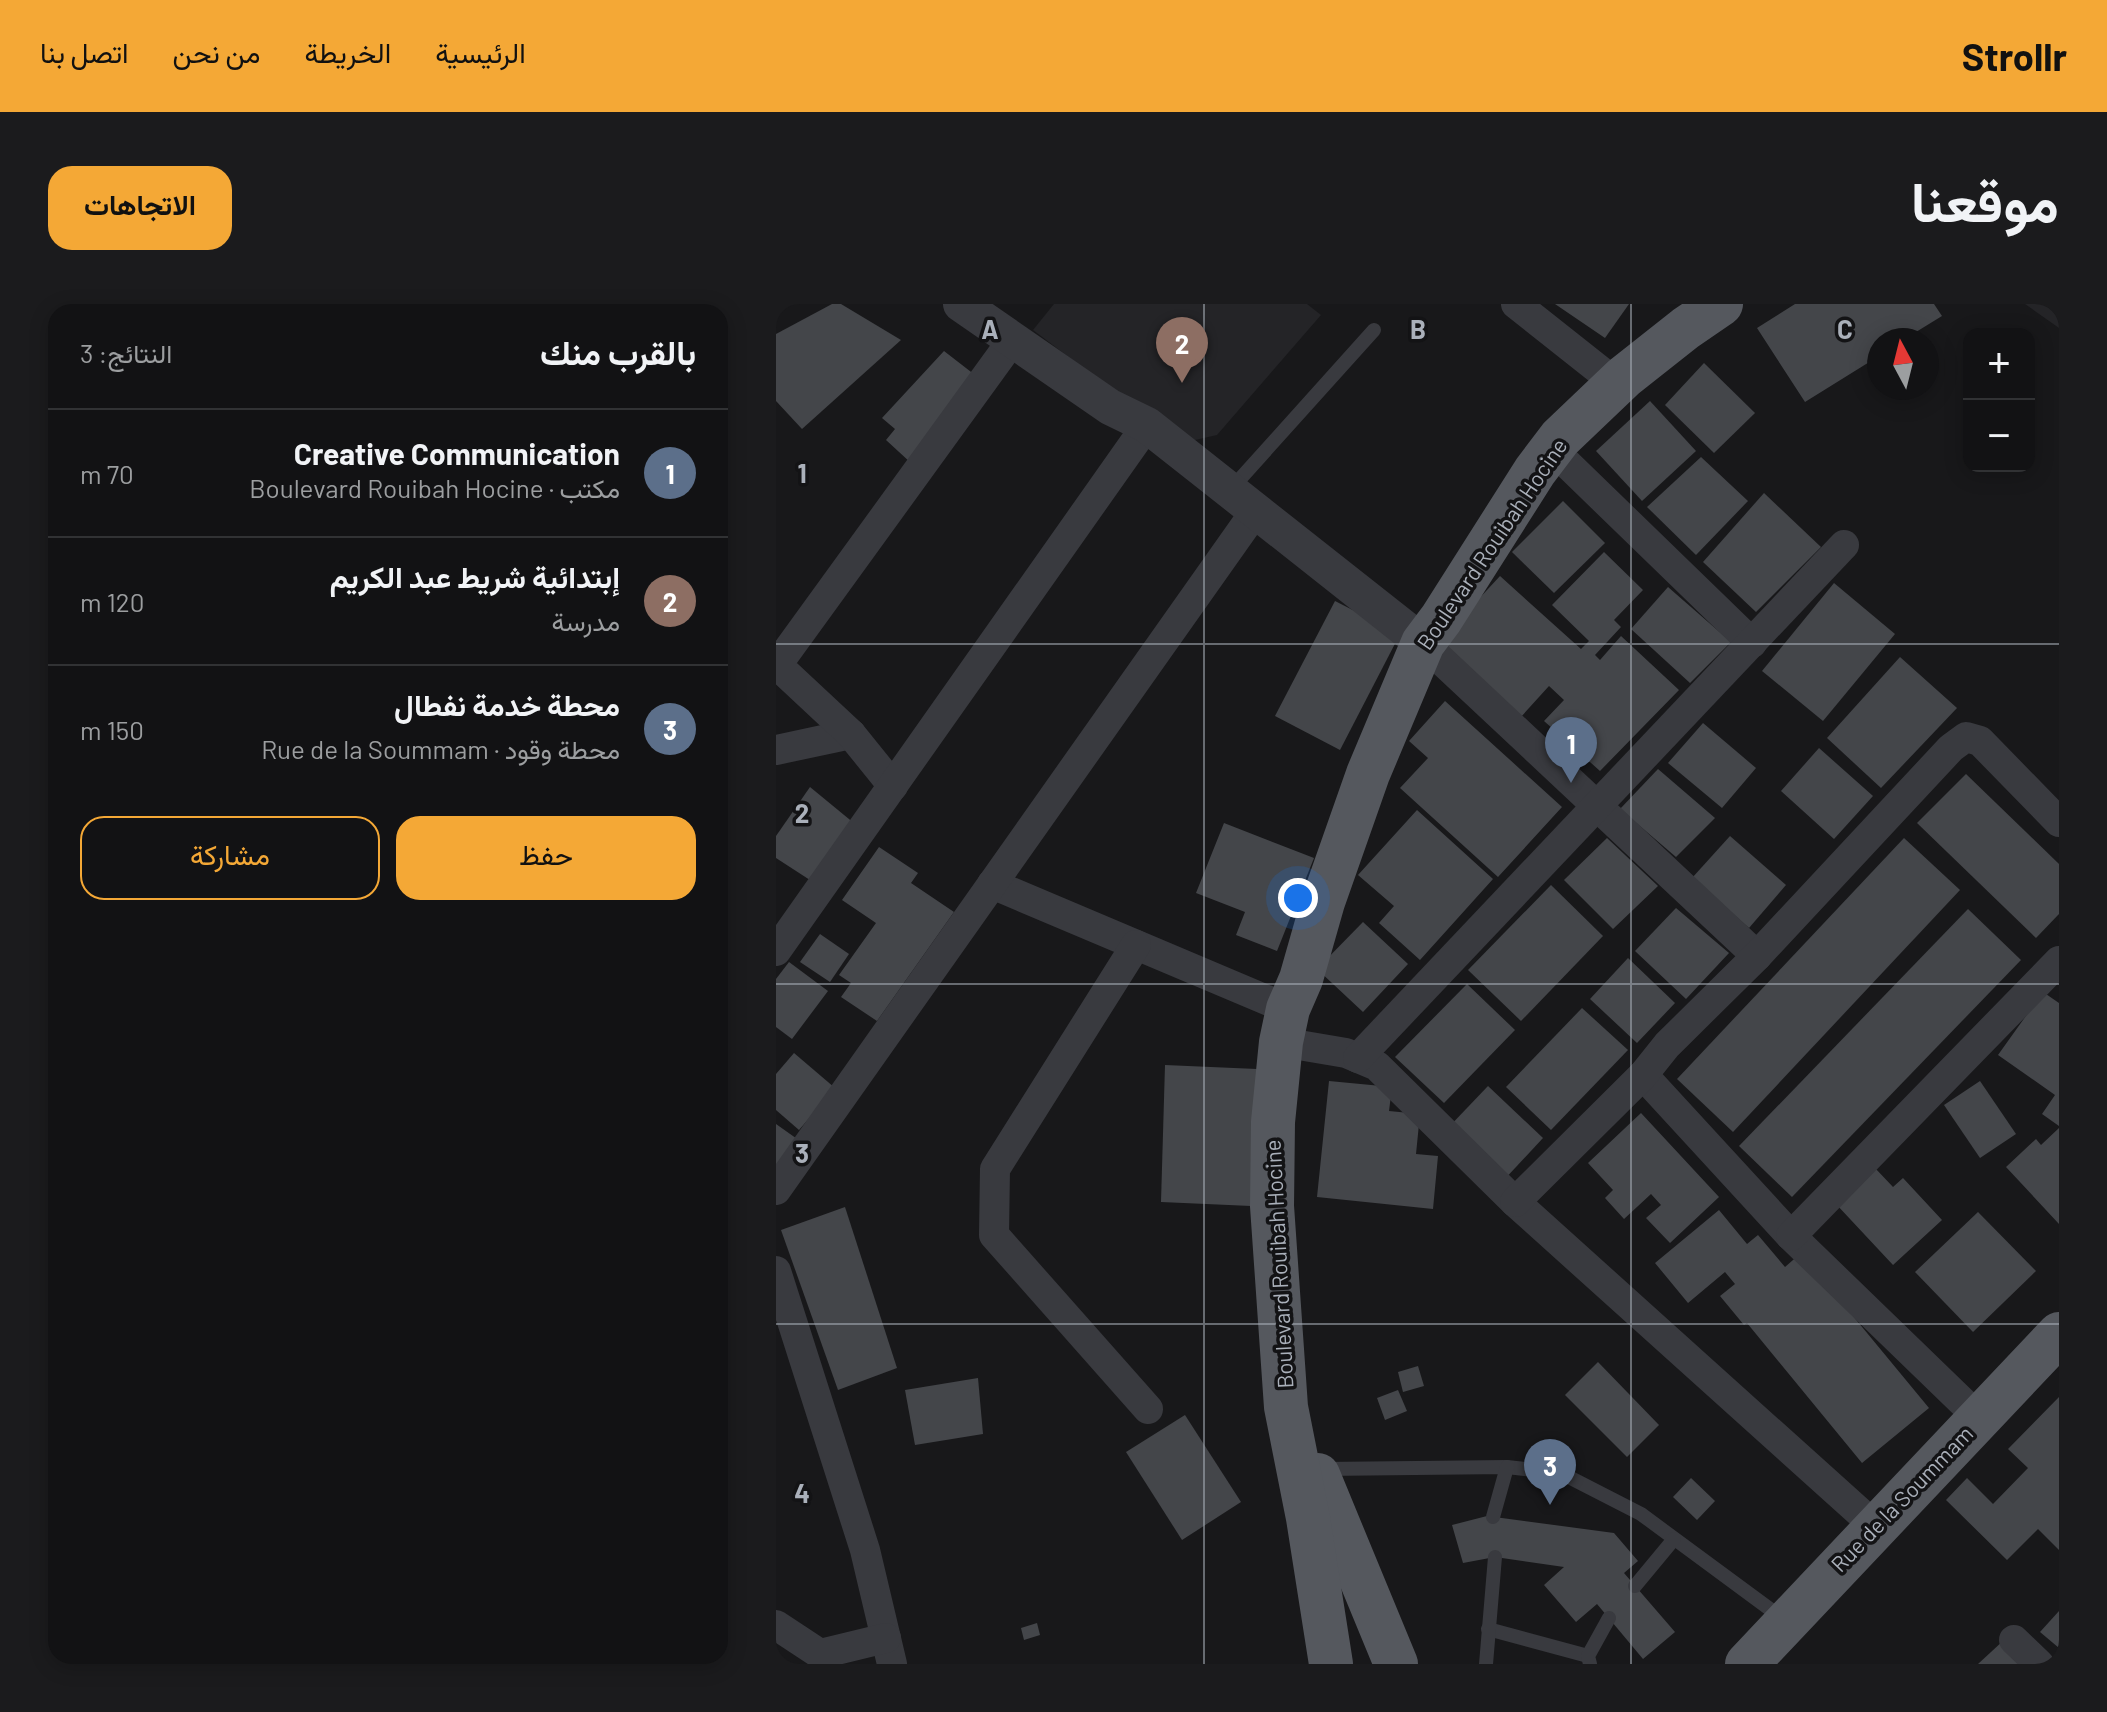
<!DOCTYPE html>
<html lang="ar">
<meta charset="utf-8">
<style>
:root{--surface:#121214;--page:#1b1b1d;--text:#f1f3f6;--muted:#9c9ea0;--line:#313234;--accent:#f4a836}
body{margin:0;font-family:Barlow,Vazirmatn,sans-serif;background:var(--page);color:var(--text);direction:rtl}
.controls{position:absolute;right:24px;top:24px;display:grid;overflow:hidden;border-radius:16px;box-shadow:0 4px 20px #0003}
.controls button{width:72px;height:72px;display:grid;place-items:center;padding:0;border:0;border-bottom:2px solid var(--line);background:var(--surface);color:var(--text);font:40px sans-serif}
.compass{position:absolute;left:1091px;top:24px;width:72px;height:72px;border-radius:50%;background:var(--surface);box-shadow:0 4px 20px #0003;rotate:353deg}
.you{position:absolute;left:522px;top:594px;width:28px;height:28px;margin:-20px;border:6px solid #fff;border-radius:50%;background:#1a73e8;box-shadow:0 0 0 12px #1a73e833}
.badge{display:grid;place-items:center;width:52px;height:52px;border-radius:50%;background:var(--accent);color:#fff;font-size:26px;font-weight:700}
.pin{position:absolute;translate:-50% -66px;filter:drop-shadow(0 2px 4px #0008)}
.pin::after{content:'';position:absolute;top:42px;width:28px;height:24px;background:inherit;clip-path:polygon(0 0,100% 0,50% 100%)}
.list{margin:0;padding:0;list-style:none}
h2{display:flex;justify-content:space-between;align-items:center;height:104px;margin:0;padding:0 32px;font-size:34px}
h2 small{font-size:26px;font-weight:400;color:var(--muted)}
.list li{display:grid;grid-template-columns:52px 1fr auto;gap:24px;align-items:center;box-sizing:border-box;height:128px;padding:0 32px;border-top:2px solid var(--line)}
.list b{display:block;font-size:30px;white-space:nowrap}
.list p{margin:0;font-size:26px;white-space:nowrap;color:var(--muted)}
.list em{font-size:26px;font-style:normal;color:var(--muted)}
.actions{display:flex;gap:16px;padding:24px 32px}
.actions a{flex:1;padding:18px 0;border:2px solid var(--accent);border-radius:24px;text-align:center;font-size:28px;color:var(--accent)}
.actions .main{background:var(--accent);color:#111}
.map{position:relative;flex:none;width:1283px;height:1360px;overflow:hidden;direction:ltr;border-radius:24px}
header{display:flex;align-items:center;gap:48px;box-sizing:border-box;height:112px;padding:0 40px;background:var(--accent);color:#111}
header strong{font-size:38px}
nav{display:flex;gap:44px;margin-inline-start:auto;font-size:28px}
.intro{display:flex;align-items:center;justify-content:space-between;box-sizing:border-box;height:192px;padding:0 48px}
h1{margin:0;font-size:56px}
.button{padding:20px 36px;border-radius:24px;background:var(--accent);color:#111;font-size:28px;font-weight:700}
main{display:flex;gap:48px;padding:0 48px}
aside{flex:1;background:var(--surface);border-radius:24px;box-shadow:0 4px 20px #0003}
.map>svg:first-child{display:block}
.built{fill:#242427}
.building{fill:#44464a}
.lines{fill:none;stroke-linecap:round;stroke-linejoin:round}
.service{stroke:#393a3f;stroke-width:14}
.minor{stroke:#393a3f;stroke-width:30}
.tertiary{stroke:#393a3f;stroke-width:36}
.primary{stroke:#55585e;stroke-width:44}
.grid{fill:none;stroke:#aab0ba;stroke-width:2;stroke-opacity:0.55}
.labels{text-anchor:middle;stroke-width:7;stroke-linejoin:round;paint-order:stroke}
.street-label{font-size:22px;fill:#aab0ba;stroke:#131315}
.grid-label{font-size:26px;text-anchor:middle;font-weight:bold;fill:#aab0ba;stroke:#131315;stroke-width:7;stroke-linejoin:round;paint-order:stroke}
</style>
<header>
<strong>Strollr</strong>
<nav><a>الرئيسية</a><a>الخريطة</a><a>من نحن</a><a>اتصل بنا</a></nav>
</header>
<div class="intro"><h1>موقعنا</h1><a class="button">الاتجاهات</a></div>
<main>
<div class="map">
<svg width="1283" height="1360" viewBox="0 0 1283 1360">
<rect width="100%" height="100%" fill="#18181a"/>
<!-- built -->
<g class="built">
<polygon points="278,0 531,0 545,11 441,131 406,139 257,26"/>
<polygon points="1249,0 1283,0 1283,24"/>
</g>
<!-- building -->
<g class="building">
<polygon points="56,0 65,0 125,36 26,125 0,97 0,30"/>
<polygon points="779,0 853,0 829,34"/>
<polygon points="1019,0 1158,0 1166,12 1127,36 1103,36 1103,52 1029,98 981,24"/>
<polygon points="168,47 199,71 135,159 110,136 119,125 106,114"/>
<polygon points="928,59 979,109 938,149 889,101"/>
<polygon points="874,97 920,147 866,197 820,147"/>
<polygon points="925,153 972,197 920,251 871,203"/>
<polygon points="988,189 1045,243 980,308 927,258"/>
<polygon points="787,197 829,239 778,289 736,248"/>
<polygon points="828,248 867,286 838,316 845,323 819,351 824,356 845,332 903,386 824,467 768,417 788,396 773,382 744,414 662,339 724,272 805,345 813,337 776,301"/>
<polygon points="1058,279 1119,330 1047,417 986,367"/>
<polygon points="892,283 955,338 914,379 855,325"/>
<polygon points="559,297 624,330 564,446 499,412"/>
<polygon points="1124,353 1181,404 1105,484 1051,434"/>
<polygon points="669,397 786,503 722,573 624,484 652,454 633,437"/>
<polygon points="927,419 980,464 946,504 892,459"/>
<polygon points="1043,444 1097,492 1058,535 1005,487"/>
<polygon points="882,465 939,514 900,553 844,505"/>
<polygon points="1190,470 1283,560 1283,610 1260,634 1141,519"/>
<polygon points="34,483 79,520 37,578 0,554 0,532"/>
<polygon points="641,506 717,575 644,656 603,619 618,602 582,571"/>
<polygon points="448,519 538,554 501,647 460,631 469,608 420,589"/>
<polygon points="954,532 1010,581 973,624 916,574"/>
<polygon points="831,534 882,582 837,625 788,576"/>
<polygon points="1128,534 1184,586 957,828 901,775"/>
<polygon points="103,543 142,569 135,579 178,608 101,717 65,693 75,679 63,671 100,619 66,596"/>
<polygon points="775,581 827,632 745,717 692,666"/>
<polygon points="900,604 953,649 910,695 859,647"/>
<polygon points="1192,605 1245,656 1016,893 963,842"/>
<polygon points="587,618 632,660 587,708 541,665"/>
<polygon points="44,630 73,650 54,678 24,658"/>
<polygon points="852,654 899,699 861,739 814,695"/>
<polygon points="13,658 52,687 16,735 0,723 0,675"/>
<polygon points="691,680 739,726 668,799 619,753"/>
<polygon points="1267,688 1283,699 1283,822 1266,810 1279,791 1222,751"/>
<polygon points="806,704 852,746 775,826 730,783"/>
<polygon points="18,749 59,784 23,826 0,806 0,770"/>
<polygon points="389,761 481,765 475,902 385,898"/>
<polygon points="553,777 616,783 613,807 644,810 640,850 662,852 657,905 541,893"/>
<polygon points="1204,777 1240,830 1204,854 1168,801"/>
<polygon points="712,782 767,834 726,878 670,826"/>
<polygon points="865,809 943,893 894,939 870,914 885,901 875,890 848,915 829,894 837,886 812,859"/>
<polygon points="0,820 24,837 0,869"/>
<polygon points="1283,824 1283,920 1230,863 1260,835 1265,841"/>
<polygon points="1099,864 1117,883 1127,874 1166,916 1117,961 1060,900"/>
<polygon points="69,903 121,1064 62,1086 5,926"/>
<polygon points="943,906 971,940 982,931 1009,963 1025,949 1153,1104 1086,1159 971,1019 968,1021 944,992 959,980 949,968 912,999 879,959"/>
<polygon points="1202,908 1260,967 1197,1028 1139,968"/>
<polygon points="822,1058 883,1121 851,1153 789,1091"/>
<polygon points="642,1062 648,1082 627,1088 622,1068"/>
<polygon points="202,1074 207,1130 139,1141 129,1086"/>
<polygon points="622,1086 631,1107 609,1116 601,1094"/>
<polygon points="1283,1093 1283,1246 1262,1225 1231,1256 1170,1196 1191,1174 1217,1200 1252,1164 1232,1145"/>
<polygon points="409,1111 465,1198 406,1236 350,1148"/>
<polygon points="915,1174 939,1197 921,1216 897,1193"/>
<polygon points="711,1212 838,1229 862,1257 848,1269 899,1328 867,1355 821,1300 800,1318 768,1281 788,1263 719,1253 687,1259 676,1221"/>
<polygon points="1283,1307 1283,1344 1264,1328"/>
<polygon points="261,1319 264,1331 248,1336 245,1324"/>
<polygon points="1228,1336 1250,1360 1202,1360"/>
</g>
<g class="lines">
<!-- service -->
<g class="service">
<polyline points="455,185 598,26"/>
<polyline points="547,1165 731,1163 785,1169 865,1210 1006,1314"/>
<polyline points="717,1213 731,1163"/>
<polyline points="859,1282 898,1235"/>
<polyline points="712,1325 812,1352"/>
<polyline points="710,1360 719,1253"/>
<polyline points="814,1360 812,1352 833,1314"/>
</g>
<!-- minor -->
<g class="minor">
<polyline points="740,0 841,80"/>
<polyline points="776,145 976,339"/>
<polyline points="647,339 981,652"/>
<polyline points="0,446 75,430"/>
<polyline points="117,482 75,430 1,361 238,34"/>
<polyline points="216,580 512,705"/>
<polyline points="360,641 219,865 218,931 372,1105"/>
<polyline points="0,647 371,121"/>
<polyline points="505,738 570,749 601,762 739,898 1100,1223"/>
<polyline points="582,754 1068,241"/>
<polyline points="867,771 1015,932 1203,1114"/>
<polyline points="0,886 481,205"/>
<polyline points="739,898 867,771 891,741 981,652 1175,444 1190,433 1204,437 1283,518"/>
<polyline points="1015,932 1283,657"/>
<polyline points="0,967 89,1246 116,1360"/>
<polyline points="0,1321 44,1350 110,1334"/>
<polyline points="1238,1336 1263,1360"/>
</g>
<!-- tertiary -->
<polyline class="tertiary" points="185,0 334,103 371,121 647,339"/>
<!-- primary -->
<g class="primary">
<polyline points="542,1171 620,1360"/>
<polyline points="555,1360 532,1214 510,1103 496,902 497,818 505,738 512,705 525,675 547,598 592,470 647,339 665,315 759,167 784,134 848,73 910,24 945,0"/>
<polyline points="971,1360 1283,1030"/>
</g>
</g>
<!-- grid -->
<path class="grid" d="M 428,0 L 428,1360M 855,0 L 855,1360M 0,340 L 1283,340M 0,680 L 1283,680M 0,1020 L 1283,1020"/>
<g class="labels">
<!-- street labels -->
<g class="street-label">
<text transform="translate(716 240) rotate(-56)" y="8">Boulevard Rouibah Hocine</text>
<text transform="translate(503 960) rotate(-93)" y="8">Boulevard Rouibah Hocine</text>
<text transform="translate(1126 1195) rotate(-46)" y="8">Rue de la Soummam</text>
</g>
</g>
<g class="grid-label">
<text x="214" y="35">A</text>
<text x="642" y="35">B</text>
<text x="1069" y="35">C</text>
<text x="26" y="179">1</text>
<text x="26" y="519">2</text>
<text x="26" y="859">3</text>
<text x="26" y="1199">4</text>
</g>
</svg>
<div class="controls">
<button>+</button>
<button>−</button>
</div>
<svg class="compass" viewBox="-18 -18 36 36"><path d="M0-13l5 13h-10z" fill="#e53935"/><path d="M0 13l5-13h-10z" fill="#9c9ea0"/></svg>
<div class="you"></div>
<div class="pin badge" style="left:795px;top:479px;background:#5c6f8a">1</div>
<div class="pin badge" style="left:406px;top:79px;background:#8d6e63">2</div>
<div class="pin badge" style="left:774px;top:1201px;background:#5c6f8a">3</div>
</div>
<aside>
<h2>بالقرب منك<small>النتائج: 3</small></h2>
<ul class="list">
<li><span class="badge" style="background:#5c6f8a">1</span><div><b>Creative Communication</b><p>مكتب · Boulevard Rouibah Hocine</p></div><em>70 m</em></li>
<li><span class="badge" style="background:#8d6e63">2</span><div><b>إبتدائية شريط عبد الكريم</b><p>مدرسة</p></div><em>120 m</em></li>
<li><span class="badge" style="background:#5c6f8a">3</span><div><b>محطة خدمة نفطال</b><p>محطة وقود · Rue de la Soummam</p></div><em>150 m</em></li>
</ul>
<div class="actions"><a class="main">حفظ</a><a>مشاركة</a></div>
</aside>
</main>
